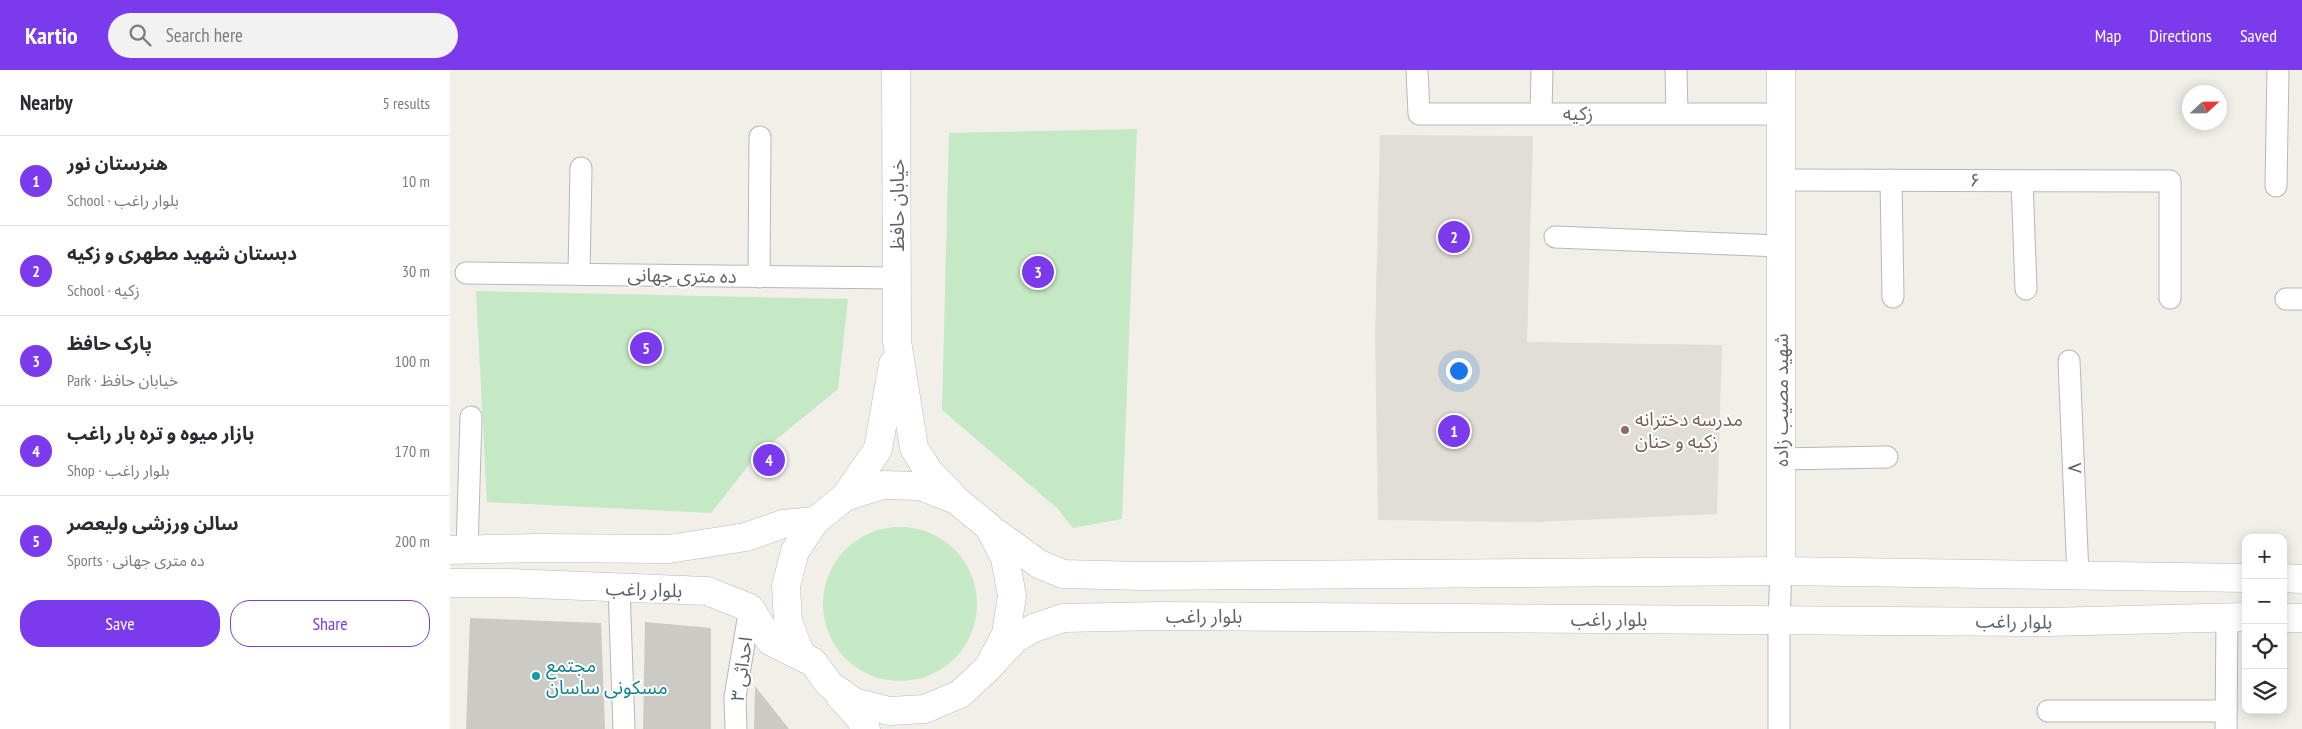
<!DOCTYPE html>
<meta charset="utf-8">
<style>
:root{--surface:#fff;--page:#f2f2f3;--text:#2b2b33;--muted:#7c7c81;--line:#e1e1e2;--accent:#7c3aed}
body{margin:0;font-family:"PT Sans Narrow","Noto Sans Arabic",sans-serif;background:var(--page);color:var(--text)}
.controls{position:absolute;right:15px;bottom:15px;display:grid;overflow:hidden;border-radius:10px;box-shadow:0 2px 12px #0003}
.controls button{width:45px;height:45px;display:grid;place-items:center;padding:0;border:0;border-bottom:1px solid var(--line);background:var(--surface);color:var(--text);font:25px sans-serif}
.compass{position:absolute;left:1732px;top:15px;width:45px;height:45px;border-radius:50%;background:var(--surface);box-shadow:0 2px 12px #0003;rotate:68deg}
.you{position:absolute;left:1008px;top:300px;width:18px;height:18px;margin:-12px;border:4px solid #fff;border-radius:50%;background:#1a73e8;box-shadow:0 0 0 8px #1a73e833}
.badge{display:grid;place-items:center;width:32px;height:32px;border-radius:50%;background:var(--accent);color:#fff;font-size:16px;font-weight:700}
.pin{position:absolute;translate:-50% -50%;border:2px solid #fff;box-shadow:0 1px 5px #0006}
.list{margin:0;padding:0;list-style:none}
h2{display:flex;justify-content:space-between;align-items:center;height:65px;margin:0;padding:0 20px;font-size:21px}
h2 small{font-size:16px;font-weight:400;color:var(--muted)}
.list li{display:grid;grid-template-columns:32px 1fr auto;gap:15px;align-items:center;box-sizing:border-box;height:90px;padding:0 20px;border-top:1px solid var(--line)}
.list b{display:block;font-size:19px;white-space:nowrap}
.list p{margin:0;font-size:16px;white-space:nowrap;color:var(--muted)}
.list em{font-size:16px;font-style:normal;color:var(--muted)}
.actions{display:flex;gap:10px;padding:15px 20px}
.actions a{flex:1;padding:11px 0;border:1px solid var(--accent);border-radius:20px;text-align:center;font-size:18px;color:var(--accent)}
.actions .main{background:var(--accent);color:#fff}
.icon{flex:none;width:28px;height:28px;fill:none;stroke:currentColor;stroke-width:2;stroke-linecap:round;stroke-linejoin:round}
.map{position:relative;flex:none;width:1852px;height:659px;overflow:hidden}
header{display:flex;align-items:center;gap:30px;box-sizing:border-box;height:70px;padding:0 25px;background:var(--accent);color:#fff}
header strong{font-size:24px}
nav{display:flex;gap:28px;margin-inline-start:auto;font-size:18px}
.search{width:350px;height:45px;background:var(--page);display:flex;align-items:center;gap:12px;box-sizing:border-box;padding:0 18px;border-radius:28px;color:var(--muted);font-size:19px}
main{display:flex}
aside{flex:1;background:var(--surface)}
.map>svg:first-child{display:block}
.education{fill:#e1ded6}
.green{fill:#c5e8c5}
.building{fill:#cccac5}
.lines{fill:none;stroke-linecap:round;stroke-linejoin:round}
.street-casing{stroke:#b5b8bc;stroke-width:23}
.secondary-casing{stroke:#b6babf;stroke-width:29}
.street{stroke:#fff;stroke-width:21}
.secondary{stroke:#fff;stroke-width:28}
.education-dot{fill:#8d6e63;stroke:#fff;stroke-width:2}
.culture-dot{fill:#0f9aa8;stroke:#fff;stroke-width:2}
.labels{text-anchor:middle;stroke-width:4;stroke-linejoin:round;paint-order:stroke}
.street-label{font-size:19px;fill:#5f6368;stroke:#fff}
.education-label{font-size:19px;fill:#785e54;stroke:#fff;text-anchor:start}
.culture-label{font-size:19px;fill:#0d838f;stroke:#fff;text-anchor:start}
</style>
<header>
<strong>Kartio</strong>
<div class="search"><svg class="icon" aria-label="search" viewBox="0 0 24 24"><circle cx="10" cy="10" r="6"/><path d="M15 15l6 6"/></svg>Search here</div>
<nav><a>Map</a><a>Directions</a><a>Saved</a></nav>
</header>
<main>
<aside>
<h2>Nearby<small>5 results</small></h2>
<ul class="list">
<li><span class="badge">1</span><div><b>هنرستان نور</b><p>School · بلوار راغب</p></div><em>10 m</em></li>
<li><span class="badge">2</span><div><b>دبستان شهید مطهری و زکیه</b><p>School · زکیه</p></div><em>30 m</em></li>
<li><span class="badge">3</span><div><b>پارک حافظ</b><p>Park · خیابان حافظ</p></div><em>100 m</em></li>
<li><span class="badge">4</span><div><b>بازار میوه و تره بار راغب</b><p>Shop · بلوار راغب</p></div><em>170 m</em></li>
<li><span class="badge">5</span><div><b>سالن ورزشی ولیعصر</b><p>Sports · ده متری جهانی</p></div><em>200 m</em></li>
</ul>
<div class="actions"><a class="main">Save</a><a>Share</a></div>
</aside>
<div class="map">
<svg width="1852" height="659" viewBox="0 0 1852 659">
<rect width="100%" height="100%" fill="#f1efe8"/>
<!-- education -->
<polygon class="education" points="930,65 1083,66 1077,272 1272,275 1267,444 1085,452 928,450 925,267"/>
<!-- green -->
<g class="green">
<polygon points="687,59 672,449 623,458 607,438 492,340 499,63"/>
<polygon points="26,221 398,229 388,319 306,386 261,443 37,432"/>
<circle cx="450" cy="534" r="77"/>
</g>
<!-- building -->
<g class="building">
<polygon points="20,548 151,553 155,659 16,659"/>
<polygon points="195,552 261,558 261,659 193,659"/>
<polygon points="305,616 339,659 304,659"/>
</g>
<g class="lines">
<!-- street casing -->
<g class="street-casing">
<g id="street">
<polyline points="967,0 969,44 1332,44"/>
<polyline points="1226,0 1227,43"/>
<polyline points="1091,43 1092,0"/>
<polyline points="1330,110 1720,111 1720,228"/>
<polyline points="1441,110 1443,227"/>
<polyline points="1572,111 1576,219"/>
<polyline points="1826,116 1828,0"/>
<polyline points="1105,167 1332,176"/>
<polyline points="16,203 447,208"/>
<polyline points="129,204 131,98"/>
<polyline points="309,207 310,67"/>
<polyline points="1836,229 1852,229"/>
<polyline points="1619,291 1628,506"/>
<polyline points="1330,389 1437,387"/>
<polyline points="17,480 21,347"/>
<polyline points="169,518 174,659"/>
<polyline points="1598,641 1776,641"/>
<polyline points="286,659 285,627 300,538"/>
<polyline points="1329,659 1329,550 1331,501"/>
<polyline points="1776,659 1777,547"/>
</g>
</g>
<!-- secondary casing -->
<g class="secondary-casing">
<g id="secondary">
<polyline points="446,0 447,271 464,378 479,402 502,425"/>
<polyline points="395,427 428,379 443,294"/>
<polyline points="545,462 589,494 613,504 691,506 1331,501 1796,508"/>
<polyline points="0,480 86,478 219,479 296,467 333,454 365,451"/>
<polyline points="1331,501 1331,0"/>
<polyline points="1833,508 1852,509"/>
<polyline points="0,513 60,513 257,521 300,538 320,571 360,591"/>
<polyline points="1833,548 1852,548"/>
<polyline points="538,598 556,564 562,526 555,488 539,457 506,430 470,416 432,415 395,427 365,451 345,481 336,516 338,552 351,585 363,592 379,614 404,632 439,641 475,639 510,624 538,598 565,569 584,558 613,548 709,546 1598,552 1796,547"/>
<polyline points="390,626 409,647 416,659"/>
</g>
</g>
<!-- street -->
<use href="#street" class="street"/>
<!-- secondary -->
<use href="#secondary" class="secondary"/>
</g>
<!-- markers -->
<circle class="education-dot" cx="1175" cy="360" r="5"/>
<circle class="culture-dot" cx="86" cy="606" r="5"/>
<g class="labels">
<!-- street labels -->
<g class="street-label">
<text x="1128" y="50">زکیه</text>
<text x="1525" y="117">۶</text>
<text transform="translate(447 135) rotate(-90)" y="7">خیابان حافظ</text>
<text transform="translate(232 205) rotate(1)" y="7">ده متری جهانی</text>
<text transform="translate(1331 330) rotate(-90)" y="7">شهید مصیب زاده</text>
<text transform="translate(1624 398) rotate(-92)" y="7">۸</text>
<text transform="translate(194 519) rotate(2)" y="7">بلوار راغب</text>
<text x="754" y="553">بلوار راغب</text>
<text x="1159" y="556">بلوار راغب</text>
<text transform="translate(1564 551) rotate(1)" y="7">بلوار راغب</text>
<text transform="translate(291 599) rotate(-82)" y="7">احداثی ۳</text>
</g>
<!-- education labels -->
<g class="education-label">
<text x="1185" y="356">مدرسه دخترانه<tspan x="1185" dy="22">زکیه و حنان</tspan></text>
</g>
<!-- culture labels -->
<g class="culture-label">
<text x="96" y="602">مجتمع<tspan x="96" dy="22">مسکونی ساسان</tspan></text>
</g>
</g>
</svg>
<div class="controls">
<button>+</button>
<button>−</button>
<button><svg class="icon" aria-label="locate" viewBox="0 0 24 24"><circle cx="12" cy="12" r="6"/><path d="M12 2v4M12 18v4M2 12h4M18 12h4"/></svg></button>
<button><svg class="icon" aria-label="layers" viewBox="0 0 24 24"><path d="M12 4l9 5-9 5-9-5zM3 14l9 5 9-5"/></svg></button>
</div>
<svg class="compass" viewBox="-18 -18 36 36"><path d="M0-13l5 13h-10z" fill="#e53935"/><path d="M0 13l5-13h-10z" fill="#7c7c81"/></svg>
<div class="you"></div>
<div class="pin badge" style="left:1004px;top:361px">1</div>
<div class="pin badge" style="left:1004px;top:167px">2</div>
<div class="pin badge" style="left:588px;top:202px">3</div>
<div class="pin badge" style="left:319px;top:390px">4</div>
<div class="pin badge" style="left:196px;top:278px">5</div>
</div>
</main>
